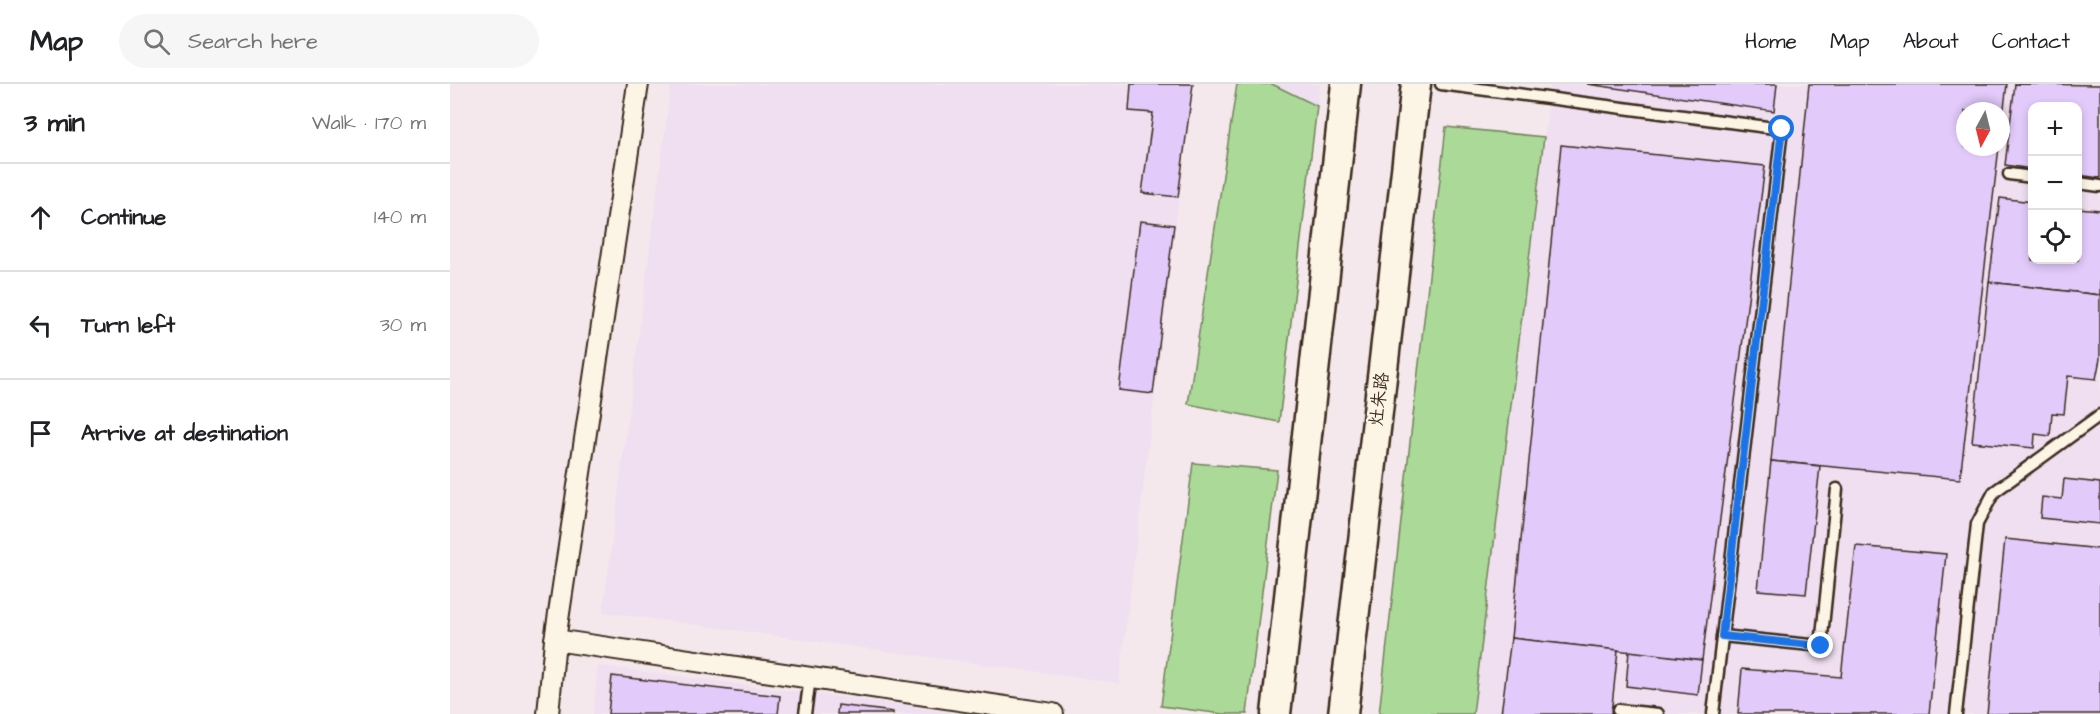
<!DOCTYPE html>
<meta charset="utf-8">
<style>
:root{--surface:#fff;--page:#f6f6f6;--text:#202124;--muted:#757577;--line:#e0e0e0}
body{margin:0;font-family:"Architects Daughter","LXGW WenKai TC",sans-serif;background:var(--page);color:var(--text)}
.controls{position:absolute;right:18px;top:18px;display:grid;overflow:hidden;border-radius:12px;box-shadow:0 3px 9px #0003}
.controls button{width:54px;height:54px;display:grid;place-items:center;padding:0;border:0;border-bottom:2px solid var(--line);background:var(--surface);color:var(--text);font:30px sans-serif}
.compass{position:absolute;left:1506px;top:18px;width:54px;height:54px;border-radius:50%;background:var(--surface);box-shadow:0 3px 9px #0003;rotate:187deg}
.stop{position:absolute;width:18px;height:18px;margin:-14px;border:4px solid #1a73e8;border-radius:50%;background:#fff}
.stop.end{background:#1a73e8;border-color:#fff;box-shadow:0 2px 6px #0008}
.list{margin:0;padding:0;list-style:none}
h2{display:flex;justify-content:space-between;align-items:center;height:78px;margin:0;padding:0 24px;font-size:26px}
h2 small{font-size:20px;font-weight:400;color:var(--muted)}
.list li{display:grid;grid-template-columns:39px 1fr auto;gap:18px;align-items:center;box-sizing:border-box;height:108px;padding:0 24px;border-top:2px solid var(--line)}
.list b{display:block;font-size:22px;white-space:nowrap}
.list em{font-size:20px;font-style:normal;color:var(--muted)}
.icon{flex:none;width:33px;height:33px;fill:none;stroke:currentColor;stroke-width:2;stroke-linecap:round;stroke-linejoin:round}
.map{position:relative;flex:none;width:1650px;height:630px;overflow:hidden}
header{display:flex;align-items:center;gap:36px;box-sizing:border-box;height:84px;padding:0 30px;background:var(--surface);border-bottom:2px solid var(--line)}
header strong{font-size:28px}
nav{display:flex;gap:33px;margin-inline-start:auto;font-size:21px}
.search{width:420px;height:54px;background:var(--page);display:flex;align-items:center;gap:15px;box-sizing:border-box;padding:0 21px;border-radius:33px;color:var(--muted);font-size:22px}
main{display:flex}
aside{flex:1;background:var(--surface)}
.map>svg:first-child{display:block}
.built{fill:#efdff0;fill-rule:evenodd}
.green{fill:#abd998;stroke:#73825b;stroke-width:1.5}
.building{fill:#e2cafb;stroke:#3b2a1e;stroke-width:1.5}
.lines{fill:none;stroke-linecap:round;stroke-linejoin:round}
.lane-casing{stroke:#3b2a1e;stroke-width:15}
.street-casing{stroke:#3b2a1e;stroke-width:24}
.secondary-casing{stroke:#3b2a1e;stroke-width:33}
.lane{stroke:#fcf5e5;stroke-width:10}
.street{stroke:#fcf5e5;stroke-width:20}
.secondary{stroke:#fcf5e5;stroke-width:28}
.route{stroke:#1a73e8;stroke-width:8}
.labels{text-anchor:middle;stroke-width:4.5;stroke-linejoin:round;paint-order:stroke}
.street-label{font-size:18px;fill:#3b2a1e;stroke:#fcf5e5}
</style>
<header>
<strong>Map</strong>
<div class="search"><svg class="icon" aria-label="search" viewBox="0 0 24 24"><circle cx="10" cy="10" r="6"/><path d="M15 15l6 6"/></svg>Search here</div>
<nav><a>Home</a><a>Map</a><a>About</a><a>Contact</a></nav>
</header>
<main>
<aside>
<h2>3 min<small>Walk · 170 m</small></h2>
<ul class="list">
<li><svg class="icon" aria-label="ahead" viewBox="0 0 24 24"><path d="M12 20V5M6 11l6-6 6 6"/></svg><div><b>Continue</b></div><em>140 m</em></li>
<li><svg class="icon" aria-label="left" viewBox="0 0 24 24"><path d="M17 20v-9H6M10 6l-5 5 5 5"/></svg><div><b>Turn left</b></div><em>30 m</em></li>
<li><svg class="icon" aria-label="arrive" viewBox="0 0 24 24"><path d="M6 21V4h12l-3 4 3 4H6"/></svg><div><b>Arrive at destination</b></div></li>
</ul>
</aside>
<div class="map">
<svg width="1650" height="630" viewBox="0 0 1650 630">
<rect width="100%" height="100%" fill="#f4e8ec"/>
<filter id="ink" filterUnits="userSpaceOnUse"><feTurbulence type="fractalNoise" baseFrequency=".0167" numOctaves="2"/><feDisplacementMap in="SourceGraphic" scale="12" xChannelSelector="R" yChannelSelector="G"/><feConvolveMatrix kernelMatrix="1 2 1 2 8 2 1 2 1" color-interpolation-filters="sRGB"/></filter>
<g filter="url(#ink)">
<!-- built -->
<g class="built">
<polygon points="221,0 743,0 669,599 153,528"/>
<polygon points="822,0 870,0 867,22"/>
<path d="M 1101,0 L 1650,0 L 1650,630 L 1023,630 ZM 1582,22 L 1628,22 L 1628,176 L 1582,176 ZM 1515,27 L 1551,27 L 1551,63 L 1515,63 Z"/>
<polygon points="148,582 460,622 505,630 143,630"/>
</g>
<!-- green -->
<g class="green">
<polygon points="787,0 822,0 867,22 829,338 738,320"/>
<polygon points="996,43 1094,53 1023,630 929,630"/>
<polygon points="743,379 827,386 797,630 773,630 711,622"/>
</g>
<!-- building -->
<g class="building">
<polygon points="681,0 743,0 728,113 692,109 703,29 679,27"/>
<polygon points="1137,0 1327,0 1324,27"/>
<polygon points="1359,0 1557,0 1551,47 1551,27 1515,27 1515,63 1549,63 1510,395 1321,377"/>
<polygon points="1565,0 1650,1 1650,94 1628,91 1628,22 1582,22 1582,85 1555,81"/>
<polygon points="1111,61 1315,82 1252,576 1061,554"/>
<polygon points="1550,114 1582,118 1582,176 1628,176 1628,124 1650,126 1650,211 1539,198"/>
<polygon points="690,137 724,141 703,310 669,306"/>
<polygon points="1539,198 1650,211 1650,275 1646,295 1618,292 1614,330 1602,329 1600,352 1585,350 1584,364 1522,358"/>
<polygon points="1321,377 1370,382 1356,510 1308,506"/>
<polygon points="1614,395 1650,399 1650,440 1590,434 1592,413 1612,415"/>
<polygon points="1555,455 1650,465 1650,630 1537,630"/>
<polygon points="1406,462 1496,470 1479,630 1288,630 1292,585 1391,593"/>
<polygon points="1061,554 1168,566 1161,630 1051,630"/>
<polygon points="1179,567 1252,576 1248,611 1176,602"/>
<polygon points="162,592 330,612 328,630 158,630"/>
<polygon points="388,621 443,628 443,630 387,630"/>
</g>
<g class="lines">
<!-- lane casing -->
<g class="lane-casing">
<g id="lane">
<polyline points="991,0 1332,45 1263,630"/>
<polyline points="1559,90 1582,93"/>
<polyline points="1628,99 1650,102"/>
<polyline points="1272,552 1371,562 1387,405"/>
<polyline points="1168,626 1208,630"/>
<polyline points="355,630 360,594"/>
<polyline points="1506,630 1527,440 1544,408 1650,331"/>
</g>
</g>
<!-- street casing -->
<g class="street-casing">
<g id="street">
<polyline points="105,556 603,630"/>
<polyline points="98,630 105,556 188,0"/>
</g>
</g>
<!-- secondary casing -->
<g class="secondary-casing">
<g id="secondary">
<polyline points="826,630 896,0"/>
<polyline points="893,630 966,0"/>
</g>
</g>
<!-- lane -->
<use href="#lane" class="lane"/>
<!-- street -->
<use href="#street" class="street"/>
<!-- secondary -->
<use href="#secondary" class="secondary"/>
</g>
</g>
<g class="lines" filter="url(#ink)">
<!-- route -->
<polyline class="route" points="1332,45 1272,552 1371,562"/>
</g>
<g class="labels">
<!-- street labels -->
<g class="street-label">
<text transform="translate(929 315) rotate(-83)" y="6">灶朱路</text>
</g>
</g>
</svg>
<div class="controls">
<button>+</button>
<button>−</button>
<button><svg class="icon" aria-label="locate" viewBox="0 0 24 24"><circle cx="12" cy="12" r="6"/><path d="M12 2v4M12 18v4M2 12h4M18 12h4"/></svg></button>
</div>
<svg class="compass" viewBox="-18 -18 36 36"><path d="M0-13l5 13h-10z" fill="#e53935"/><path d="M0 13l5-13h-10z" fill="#757577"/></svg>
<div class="stop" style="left:1332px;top:45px"></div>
<div class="stop end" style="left:1371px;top:562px"></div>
</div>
</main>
